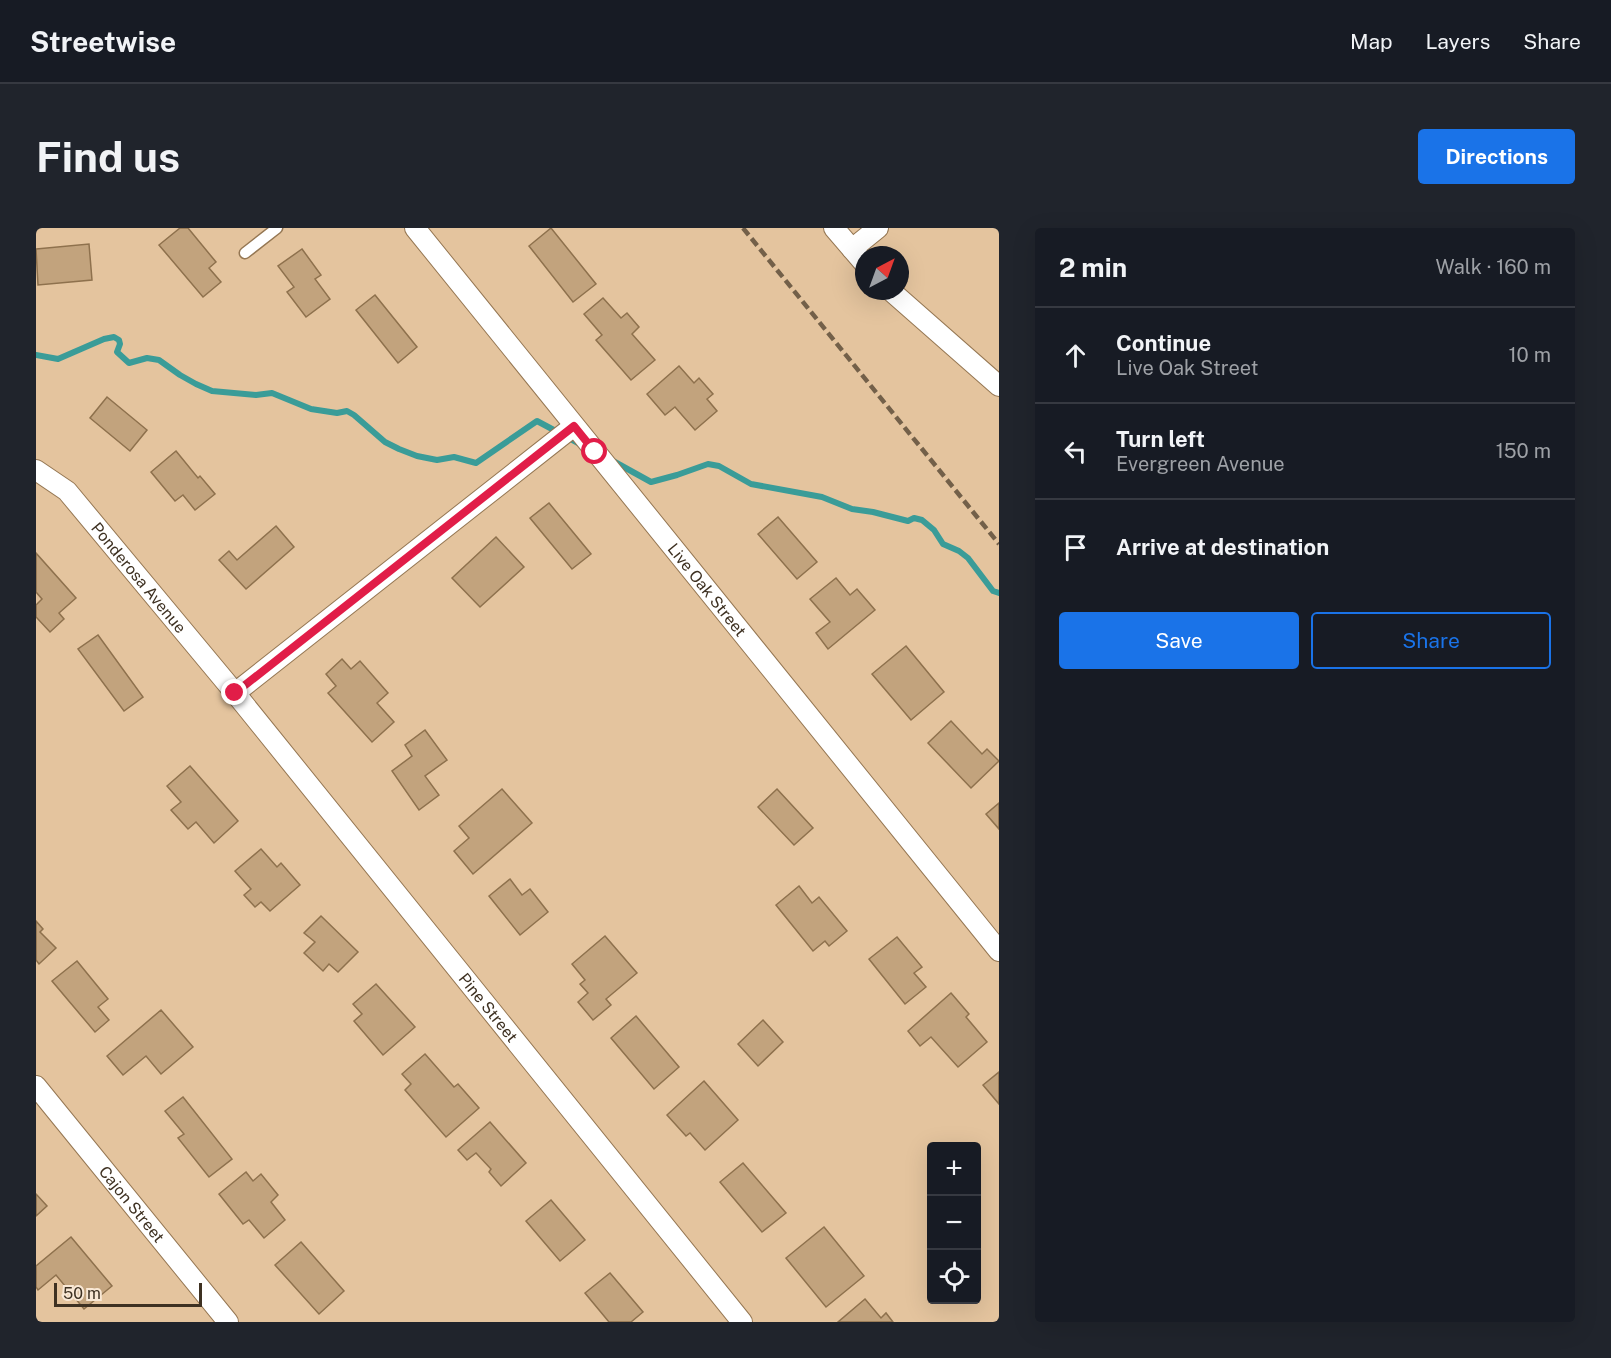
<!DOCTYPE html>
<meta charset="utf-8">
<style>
:root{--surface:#171b24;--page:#20242c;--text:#f1f3f6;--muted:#9ea1a6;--line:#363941;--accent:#1a73e8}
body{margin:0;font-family:"Public Sans",sans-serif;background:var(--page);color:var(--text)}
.controls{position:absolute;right:18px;bottom:18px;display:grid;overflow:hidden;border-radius:6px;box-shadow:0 6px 24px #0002}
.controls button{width:54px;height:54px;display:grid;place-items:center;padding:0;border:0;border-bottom:2px solid var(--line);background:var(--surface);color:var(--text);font:30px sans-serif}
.compass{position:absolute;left:819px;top:18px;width:54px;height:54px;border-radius:50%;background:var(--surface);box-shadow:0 6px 24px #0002;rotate:41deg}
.scale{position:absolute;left:18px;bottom:15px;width:148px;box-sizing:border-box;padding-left:6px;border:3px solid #3e3122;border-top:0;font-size:16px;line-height:21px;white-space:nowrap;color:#3e3122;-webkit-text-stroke:4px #f9e8d5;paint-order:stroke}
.stop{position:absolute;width:18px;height:18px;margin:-14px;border:4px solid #e11d48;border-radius:50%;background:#fff}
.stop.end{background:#e11d48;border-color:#fff;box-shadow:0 2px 6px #0008}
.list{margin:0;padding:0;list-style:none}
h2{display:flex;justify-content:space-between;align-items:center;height:78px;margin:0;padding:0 24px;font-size:26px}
h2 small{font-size:20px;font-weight:400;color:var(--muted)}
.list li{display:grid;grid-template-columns:39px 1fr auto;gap:18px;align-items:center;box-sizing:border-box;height:96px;padding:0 24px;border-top:2px solid var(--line)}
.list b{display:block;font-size:22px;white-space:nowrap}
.list p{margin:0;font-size:20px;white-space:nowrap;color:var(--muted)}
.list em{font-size:20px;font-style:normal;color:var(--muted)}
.actions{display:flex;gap:12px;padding:18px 24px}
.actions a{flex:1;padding:14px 0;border:2px solid var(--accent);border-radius:6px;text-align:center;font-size:21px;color:var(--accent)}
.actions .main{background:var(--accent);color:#fff}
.icon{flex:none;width:33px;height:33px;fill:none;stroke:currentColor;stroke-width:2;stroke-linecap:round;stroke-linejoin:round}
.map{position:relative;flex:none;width:963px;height:1094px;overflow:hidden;border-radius:6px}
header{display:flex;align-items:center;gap:36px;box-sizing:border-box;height:84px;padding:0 30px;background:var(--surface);border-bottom:2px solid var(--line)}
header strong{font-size:28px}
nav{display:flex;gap:33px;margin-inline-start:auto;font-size:21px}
.intro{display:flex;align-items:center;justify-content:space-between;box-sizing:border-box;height:144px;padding:0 36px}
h1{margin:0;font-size:42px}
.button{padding:15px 27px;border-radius:6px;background:var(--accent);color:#fff;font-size:21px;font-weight:700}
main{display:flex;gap:36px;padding:0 36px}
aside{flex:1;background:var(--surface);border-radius:6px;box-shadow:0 6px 24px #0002}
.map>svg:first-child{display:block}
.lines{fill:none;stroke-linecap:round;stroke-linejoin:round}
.stream{stroke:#3a9c98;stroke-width:6}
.building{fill:#c2a37d;stroke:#8e714d;stroke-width:1.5}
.service-casing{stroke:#957753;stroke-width:13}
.minor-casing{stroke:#957753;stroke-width:22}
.service{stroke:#fff;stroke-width:10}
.minor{stroke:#fff;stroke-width:20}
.rail{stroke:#736049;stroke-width:4.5;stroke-dasharray:9 4.5;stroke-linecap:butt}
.route{stroke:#e11d48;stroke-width:8}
.labels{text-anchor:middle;stroke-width:4.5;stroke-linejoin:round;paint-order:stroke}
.street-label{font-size:16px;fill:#3e3122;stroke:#f9e8d5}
</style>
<header>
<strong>Streetwise</strong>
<nav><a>Map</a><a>Layers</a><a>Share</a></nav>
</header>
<div class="intro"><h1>Find us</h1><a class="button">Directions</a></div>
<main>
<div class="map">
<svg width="963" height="1094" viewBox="0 0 963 1094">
<rect width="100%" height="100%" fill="#e4c49e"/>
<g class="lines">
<!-- stream -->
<g class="stream">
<polyline points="0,127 22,131 68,111 78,109 83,112 84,116 81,124 93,135 111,130 123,132 144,147 160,156 176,163 220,167 236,165 275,181 301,185 311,183 318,187 349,214 363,221 381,228 401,232 418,229 440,235 501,193 544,216"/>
<polyline points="577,233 615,254 641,247 672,236 683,238 715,256 786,269 816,281 837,284 872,293 878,290 886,292 898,302 907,316 923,323 932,330 957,363 963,365"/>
</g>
</g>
<!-- building -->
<g class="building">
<polygon points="144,0 152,0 180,34 173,40 185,54 167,69 123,17"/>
<polygon points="515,0 560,56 537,74 493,18"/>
<polygon points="53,16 56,52 2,57 0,21"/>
<polygon points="266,21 285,47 279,51 294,71 270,89 251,64 258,59 242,38"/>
<polygon points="339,67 381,119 362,135 320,82"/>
<polygon points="567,70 585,90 591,85 603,99 596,106 619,132 595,152 560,112 566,107 548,86"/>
<polygon points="643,138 658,155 663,150 677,166 671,171 681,183 659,202 639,179 629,187 611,166"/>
<polygon points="71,169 111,202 94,223 54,190"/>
<polygon points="140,223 162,250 164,248 179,266 159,282 147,267 139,273 115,244"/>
<polygon points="513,275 555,326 536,341 494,290"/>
<polygon points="742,289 781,334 761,351 722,306"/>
<polygon points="240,298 258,319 210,361 183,332 193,323 201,332"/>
<polygon points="460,309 488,339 444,379 416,350"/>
<polygon points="0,325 40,370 23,385 28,391 14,404 0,389 0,377 6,371 0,364"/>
<polygon points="800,350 814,367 821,361 839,382 792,421 780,405 794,394 774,371"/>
<polygon points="62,407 107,469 88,483 42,421"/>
<polygon points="870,418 908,464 875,492 836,446"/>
<polygon points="306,431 315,441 324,433 352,465 341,475 358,494 336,514 292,465 300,458 290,446"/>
<polygon points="915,493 946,526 951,521 963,533 935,560 892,515"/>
<polygon points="389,502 411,532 389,548 403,567 383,582 356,543 376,528 369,517"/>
<polygon points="154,538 202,593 178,615 160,594 152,601 135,582 145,574 131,558"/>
<polygon points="466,561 496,595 437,646 418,623 433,610 423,598"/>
<polygon points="741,561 777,600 758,617 722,579"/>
<polygon points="963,575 963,601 950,586"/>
<polygon points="225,621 241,639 245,635 264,657 234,683 225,674 219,679 208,667 215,661 199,643"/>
<polygon points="474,651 486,667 494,661 512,684 484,707 453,668"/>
<polygon points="763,658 776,675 783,669 811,703 793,718 789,713 777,723 740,677"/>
<polygon points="285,688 322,724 302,744 293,736 287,743 268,725 279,714 268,705"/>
<polygon points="0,693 7,701 4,704 20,720 3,736 0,732"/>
<polygon points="569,708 601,745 570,771 575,777 557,792 542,774 552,765 544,756 549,752 536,736"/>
<polygon points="861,709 886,739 878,745 890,759 869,776 833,731"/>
<polygon points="41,733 72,771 62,779 73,792 59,804 16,753"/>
<polygon points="340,756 379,799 347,827 318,793 326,786 317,776"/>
<polygon points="915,765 933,786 930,789 951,814 922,839 895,809 884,818 872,803"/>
<polygon points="125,782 157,819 125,846 110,828 87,847 71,828"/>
<polygon points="600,788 643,839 618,861 575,810"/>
<polygon points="727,792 747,814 722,838 702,816"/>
<polygon points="389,826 418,859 422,856 443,880 410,909 369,862 375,856 366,846"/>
<polygon points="963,844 963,876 947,857"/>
<polygon points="668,853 702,892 669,922 654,905 650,908 631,887"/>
<polygon points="147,869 196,931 173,949 142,910 148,906 129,883"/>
<polygon points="454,894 490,935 465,958 453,944 455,941 440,925 431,932 422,922"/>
<polygon points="707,935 750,985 726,1004 684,954"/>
<polygon points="210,944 217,953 225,946 242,967 235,974 249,992 228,1010 213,992 207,996 183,966"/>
<polygon points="0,966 11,978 0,988"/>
<polygon points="515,972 549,1012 524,1033 490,993"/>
<polygon points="788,999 828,1048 790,1079 750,1030"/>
<polygon points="35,1009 76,1058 48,1081 20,1047 2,1062 0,1059 0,1038"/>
<polygon points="265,1014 308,1063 283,1086 239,1037"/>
<polygon points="574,1045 607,1084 595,1094 573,1094 549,1065"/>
<polygon points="829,1071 845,1090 850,1085 857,1094 802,1094"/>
</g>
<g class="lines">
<!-- service casing -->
<g class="service-casing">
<polyline id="service" points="209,25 241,0"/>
</g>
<!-- minor casing -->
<g class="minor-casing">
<g id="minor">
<path id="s1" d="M 379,0 L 963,723"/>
<polyline points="798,0 828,35"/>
<polyline points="816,21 842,0"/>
<polyline points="855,63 963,158"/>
<path id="s2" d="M 0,242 L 31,263 L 199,465 L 706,1094"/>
<polyline points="199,465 538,198"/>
<path id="s3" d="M 0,858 L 192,1094"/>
</g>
</g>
<!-- service -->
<use href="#service" class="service"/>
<!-- minor -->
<use href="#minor" class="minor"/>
<!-- rail -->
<polyline class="rail" points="707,0 963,316"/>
</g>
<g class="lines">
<!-- route -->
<polyline class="route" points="199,465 538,198 559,224"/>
</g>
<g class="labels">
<!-- street labels -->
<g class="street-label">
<text dy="6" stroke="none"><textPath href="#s2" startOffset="150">Ponderosa Avenue</textPath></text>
<text dy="6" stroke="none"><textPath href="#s1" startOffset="465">Live Oak Street</textPath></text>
<text dy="6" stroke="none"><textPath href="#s2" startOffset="704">Pine Street</textPath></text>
<text dy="6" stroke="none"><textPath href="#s3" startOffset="152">Cajon Street</textPath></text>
</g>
</g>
</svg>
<div class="controls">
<button>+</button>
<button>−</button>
<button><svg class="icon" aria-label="locate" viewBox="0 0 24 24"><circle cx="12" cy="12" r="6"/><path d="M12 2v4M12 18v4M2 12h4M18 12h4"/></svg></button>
</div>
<svg class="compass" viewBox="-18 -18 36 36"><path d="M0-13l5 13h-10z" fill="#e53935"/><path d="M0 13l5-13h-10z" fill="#9ea1a6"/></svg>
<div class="scale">50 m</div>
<div class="stop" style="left:559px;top:224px"></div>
<div class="stop end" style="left:199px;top:465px"></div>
</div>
<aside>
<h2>2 min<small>Walk · 160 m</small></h2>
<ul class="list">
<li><svg class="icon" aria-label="ahead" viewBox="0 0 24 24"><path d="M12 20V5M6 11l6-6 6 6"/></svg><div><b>Continue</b><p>Live Oak Street</p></div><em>10 m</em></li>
<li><svg class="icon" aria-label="left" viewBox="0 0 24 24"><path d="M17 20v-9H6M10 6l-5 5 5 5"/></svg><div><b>Turn left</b><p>Evergreen Avenue</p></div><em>150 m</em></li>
<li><svg class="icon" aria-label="arrive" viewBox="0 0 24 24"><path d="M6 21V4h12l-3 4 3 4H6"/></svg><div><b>Arrive at destination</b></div></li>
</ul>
<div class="actions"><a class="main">Save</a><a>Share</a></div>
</aside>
</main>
